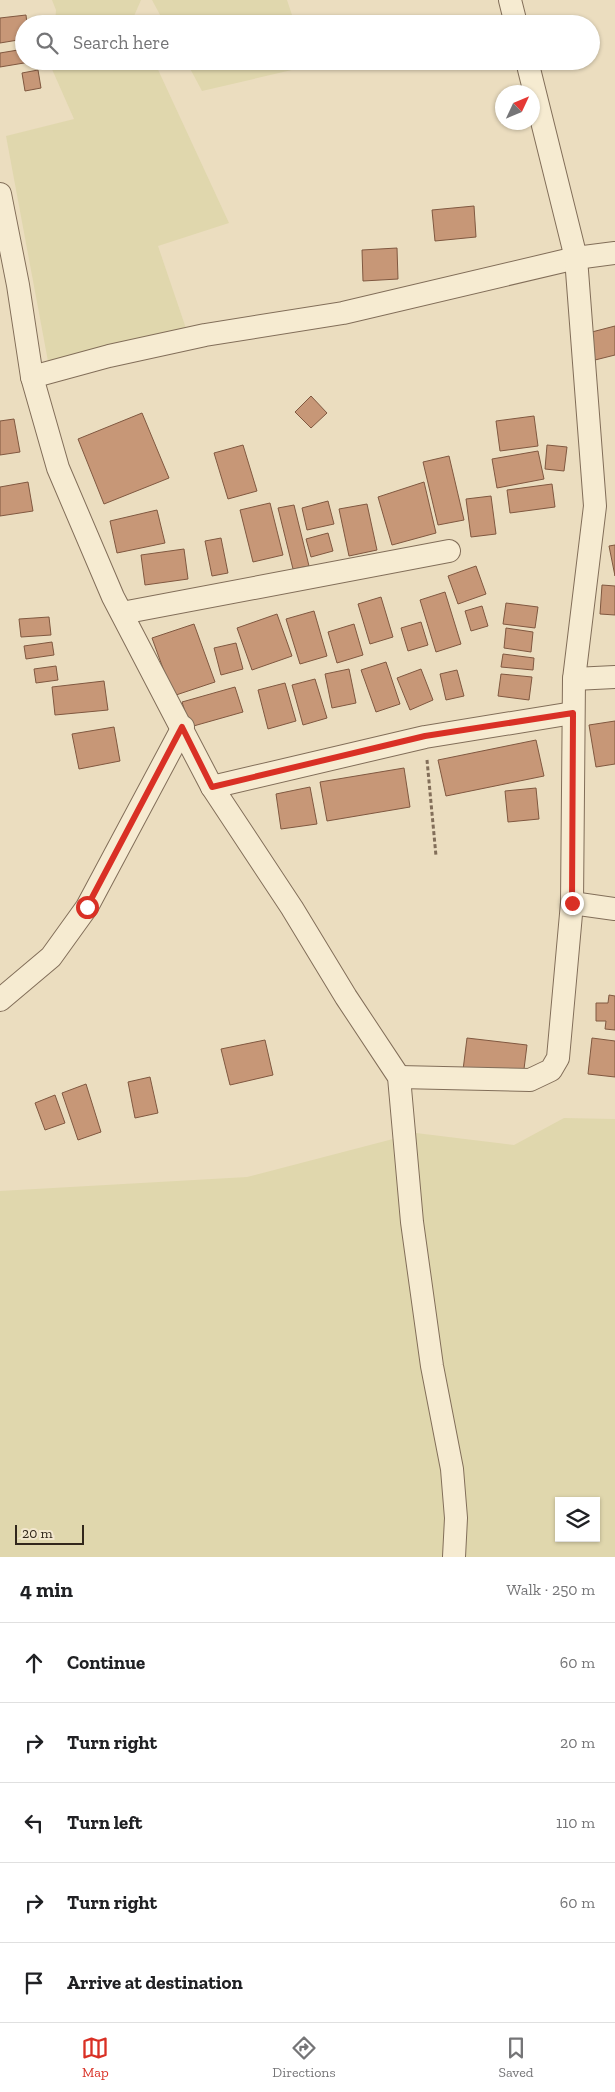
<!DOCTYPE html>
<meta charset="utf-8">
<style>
:root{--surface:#fff;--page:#f2f2f2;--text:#202124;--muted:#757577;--line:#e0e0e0;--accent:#d93025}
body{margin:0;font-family:"Zilla Slab",serif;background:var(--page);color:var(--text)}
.controls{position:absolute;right:15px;bottom:15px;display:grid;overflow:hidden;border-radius:0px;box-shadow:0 1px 4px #0004}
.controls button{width:45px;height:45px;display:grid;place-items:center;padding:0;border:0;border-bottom:1px solid var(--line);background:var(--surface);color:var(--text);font:25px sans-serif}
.compass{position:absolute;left:495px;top:85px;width:45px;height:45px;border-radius:50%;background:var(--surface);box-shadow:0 1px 4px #0004;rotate:46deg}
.scale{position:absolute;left:15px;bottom:12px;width:69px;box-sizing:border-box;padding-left:5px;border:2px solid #32271c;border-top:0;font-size:14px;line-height:18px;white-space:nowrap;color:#32271c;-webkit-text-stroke:4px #f3e7ce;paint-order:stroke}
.stop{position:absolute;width:15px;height:15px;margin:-11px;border:4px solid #d93025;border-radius:50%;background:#fff}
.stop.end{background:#d93025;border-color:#fff;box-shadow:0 1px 5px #0008}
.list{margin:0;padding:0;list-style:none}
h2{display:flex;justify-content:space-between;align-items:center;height:65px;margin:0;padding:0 20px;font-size:21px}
h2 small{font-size:16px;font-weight:400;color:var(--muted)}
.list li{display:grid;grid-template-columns:32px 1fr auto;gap:15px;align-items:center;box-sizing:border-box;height:80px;padding:0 20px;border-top:1px solid var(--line)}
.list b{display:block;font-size:19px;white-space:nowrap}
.list em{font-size:16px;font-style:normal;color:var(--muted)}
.icon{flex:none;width:28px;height:28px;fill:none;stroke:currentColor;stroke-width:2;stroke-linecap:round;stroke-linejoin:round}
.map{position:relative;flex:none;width:615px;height:1557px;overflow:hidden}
.search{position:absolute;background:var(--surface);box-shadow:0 1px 4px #0004;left:15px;right:15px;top:15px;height:55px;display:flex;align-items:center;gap:12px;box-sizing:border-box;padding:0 18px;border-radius:28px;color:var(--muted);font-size:19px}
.sheet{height:465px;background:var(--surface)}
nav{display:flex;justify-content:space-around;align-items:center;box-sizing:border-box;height:70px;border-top:1px solid var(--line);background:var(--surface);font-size:14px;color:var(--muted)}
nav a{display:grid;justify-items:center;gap:2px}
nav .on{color:var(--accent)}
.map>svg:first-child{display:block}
.farmland{fill:#e0d7ad;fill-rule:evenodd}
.building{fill:#c79777;stroke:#805840}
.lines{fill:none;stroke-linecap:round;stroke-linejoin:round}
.minor-casing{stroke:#826e59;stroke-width:24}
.path{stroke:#826e59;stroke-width:3;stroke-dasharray:4 2.5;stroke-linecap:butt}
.minor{stroke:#f6ebd1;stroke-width:22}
.route{stroke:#d93025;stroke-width:6}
</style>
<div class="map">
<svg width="615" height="1557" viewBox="0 0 615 1557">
<rect width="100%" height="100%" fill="#ebddbf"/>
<!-- farmland -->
<g class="farmland">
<polygon points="52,0 141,0 134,16 137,24 55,24 56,10"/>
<polygon points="152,0 287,0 295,24 165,24"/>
<polygon points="52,61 154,61 229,223 158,246 193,349 50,372 6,136 74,119 51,67"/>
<polygon points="186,61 307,61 309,66 202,91"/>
<path d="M 564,1118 L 615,1119 L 615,1557 L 0,1557 L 0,1191 L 247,1177 L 416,1133 L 514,1145 ZM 559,1501 L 596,1501 L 596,1538 L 559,1538 Z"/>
</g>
<!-- building -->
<g class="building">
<polygon points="26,15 27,24 24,24 24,39 0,43 0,18"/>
<polygon points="24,49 24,61 30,62 0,67 0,53"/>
<polygon points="38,70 41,88 25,91 22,73"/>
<polygon points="474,206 476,237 435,241 432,210"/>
<polygon points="397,248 398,279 363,281 362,250"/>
<polygon points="615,326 615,355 595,360 588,333"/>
<polygon points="311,396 327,413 311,428 295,412"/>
<polygon points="142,413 169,478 104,504 78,439"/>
<polygon points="534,416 538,446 500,451 496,421"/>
<polygon points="14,419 20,452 0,455 0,421"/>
<polygon points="243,445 257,491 228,499 214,453"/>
<polygon points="547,445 567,447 564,471 545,469"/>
<polygon points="538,451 544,479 497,488 492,459"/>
<polygon points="449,456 464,520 438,525 423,462"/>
<polygon points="28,482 33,511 0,516 0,487"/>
<polygon points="424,482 436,533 392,545 378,497"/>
<polygon points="552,484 555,507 510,513 507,490"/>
<polygon points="491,496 496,534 471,537 466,499"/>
<polygon points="328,501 334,524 307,530 302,508"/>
<polygon points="270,503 283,555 253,562 240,510"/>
<polygon points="367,504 377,550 349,556 339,509"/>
<polygon points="294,505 309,566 293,569 278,508"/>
<polygon points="157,510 165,543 117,553 110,521"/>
<polygon points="328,533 333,551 311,557 306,539"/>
<polygon points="221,538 228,573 212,576 205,541"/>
<polygon points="615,545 615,576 609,546"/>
<polygon points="184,549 188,579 145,585 141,555"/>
<polygon points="476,566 486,594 458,604 448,576"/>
<polygon points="602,585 615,586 615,615 600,614"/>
<polygon points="445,592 461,644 436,652 420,600"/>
<polygon points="381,597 393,637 370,644 358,604"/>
<polygon points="506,603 538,607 535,628 503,624"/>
<polygon points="482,606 488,626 471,631 465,611"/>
<polygon points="314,611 327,656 300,664 286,619"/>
<polygon points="277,614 292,656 252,670 237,628"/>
<polygon points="49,617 51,635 21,637 19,619"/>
<polygon points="421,622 428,645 408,651 401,628"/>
<polygon points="194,624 215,682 173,696 152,638"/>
<polygon points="354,624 363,655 337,663 328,632"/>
<polygon points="506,628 533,632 531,652 504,648"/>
<polygon points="52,642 54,655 26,659 24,646"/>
<polygon points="236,643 243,669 221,675 214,648"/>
<polygon points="503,654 534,658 533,670 501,667"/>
<polygon points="386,662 400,704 376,712 361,670"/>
<polygon points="56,666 58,680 36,683 34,669"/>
<polygon points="349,669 356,703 332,708 325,674"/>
<polygon points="421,669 433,700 410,710 397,678"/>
<polygon points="457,670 464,696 446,700 440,674"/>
<polygon points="501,674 532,677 529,700 498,696"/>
<polygon points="315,679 327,718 303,725 292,685"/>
<polygon points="104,681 108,710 55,715 52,687"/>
<polygon points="285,683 296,721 268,729 258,690"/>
<polygon points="235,687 243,712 190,727 182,702"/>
<polygon points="615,721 615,764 596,767 589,725"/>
<polygon points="114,727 120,761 79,769 72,734"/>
<polygon points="536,740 544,776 446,796 438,760"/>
<polygon points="404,768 410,807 327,821 320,782"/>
<polygon points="310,787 317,824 281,829 276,794"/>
<polygon points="536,788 539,819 508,822 505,791"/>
<polygon points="609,995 615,996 615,1030 605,1029 606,1021 596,1021 596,1003 608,1003"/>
<polygon points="467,1038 527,1045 523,1077 463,1070"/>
<polygon points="592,1038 615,1041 615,1077 588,1074"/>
<polygon points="265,1040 273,1075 230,1085 221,1049"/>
<polygon points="150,1077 158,1113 135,1118 128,1082"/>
<polygon points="86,1084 101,1132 78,1140 62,1093"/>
<polygon points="55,1095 65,1123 45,1130 35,1103"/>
</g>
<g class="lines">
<!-- minor casing -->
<g class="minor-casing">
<g id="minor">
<polyline points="510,0 516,24"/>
<polyline points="0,194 18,285 32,377 58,468 113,597 212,787 292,908 346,997 399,1077 412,1222 432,1366 452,1469 456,1518 454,1557"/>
<polyline points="32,377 109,356 205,335 343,313 576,258 615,253"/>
<polyline points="122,613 449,551"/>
<polyline points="574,679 615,677"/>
<polyline points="212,787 425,737 573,713"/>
<polyline points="572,903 615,909"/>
<polyline points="0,1000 51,957 87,907 183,727"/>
<polyline points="399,1077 530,1080 551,1070 558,1058 572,903 574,679 595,506 576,258 527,61"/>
</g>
</g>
<!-- path -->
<polyline class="path" points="427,760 436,856"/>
<!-- minor -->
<use href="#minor" class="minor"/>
</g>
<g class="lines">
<!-- route -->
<polyline class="route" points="87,907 182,727 212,787 425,736 573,713 572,903"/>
</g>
</svg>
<div class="controls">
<button><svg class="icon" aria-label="layers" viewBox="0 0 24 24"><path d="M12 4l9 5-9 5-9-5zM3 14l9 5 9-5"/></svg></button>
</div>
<svg class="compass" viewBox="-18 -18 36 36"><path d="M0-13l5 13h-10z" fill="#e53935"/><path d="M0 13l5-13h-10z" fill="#757577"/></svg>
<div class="scale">20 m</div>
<div class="stop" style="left:87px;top:907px"></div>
<div class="stop end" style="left:572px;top:903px"></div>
<div class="search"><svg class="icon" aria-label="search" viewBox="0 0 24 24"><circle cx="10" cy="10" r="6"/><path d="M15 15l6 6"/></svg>Search here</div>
</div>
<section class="sheet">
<h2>4 min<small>Walk · 250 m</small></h2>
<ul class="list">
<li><svg class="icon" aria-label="ahead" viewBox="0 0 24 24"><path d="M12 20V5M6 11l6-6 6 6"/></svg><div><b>Continue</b></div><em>60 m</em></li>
<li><svg class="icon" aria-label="right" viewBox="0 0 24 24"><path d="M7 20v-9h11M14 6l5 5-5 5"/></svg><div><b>Turn right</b></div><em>20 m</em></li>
<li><svg class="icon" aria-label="left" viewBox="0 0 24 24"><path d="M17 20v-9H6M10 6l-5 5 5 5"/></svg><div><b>Turn left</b></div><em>110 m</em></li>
<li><svg class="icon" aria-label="right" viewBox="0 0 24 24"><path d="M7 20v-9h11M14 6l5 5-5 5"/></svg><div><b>Turn right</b></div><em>60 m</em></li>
<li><svg class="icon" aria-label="arrive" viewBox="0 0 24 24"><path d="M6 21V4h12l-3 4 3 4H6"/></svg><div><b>Arrive at destination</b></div></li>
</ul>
</section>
<nav>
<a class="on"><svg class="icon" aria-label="map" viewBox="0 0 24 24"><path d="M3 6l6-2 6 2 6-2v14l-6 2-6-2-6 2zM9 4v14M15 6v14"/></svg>Map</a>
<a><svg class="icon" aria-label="directions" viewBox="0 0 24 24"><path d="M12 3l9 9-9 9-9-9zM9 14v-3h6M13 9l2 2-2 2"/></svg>Directions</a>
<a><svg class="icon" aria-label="saved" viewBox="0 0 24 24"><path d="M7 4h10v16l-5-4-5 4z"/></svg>Saved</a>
</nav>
